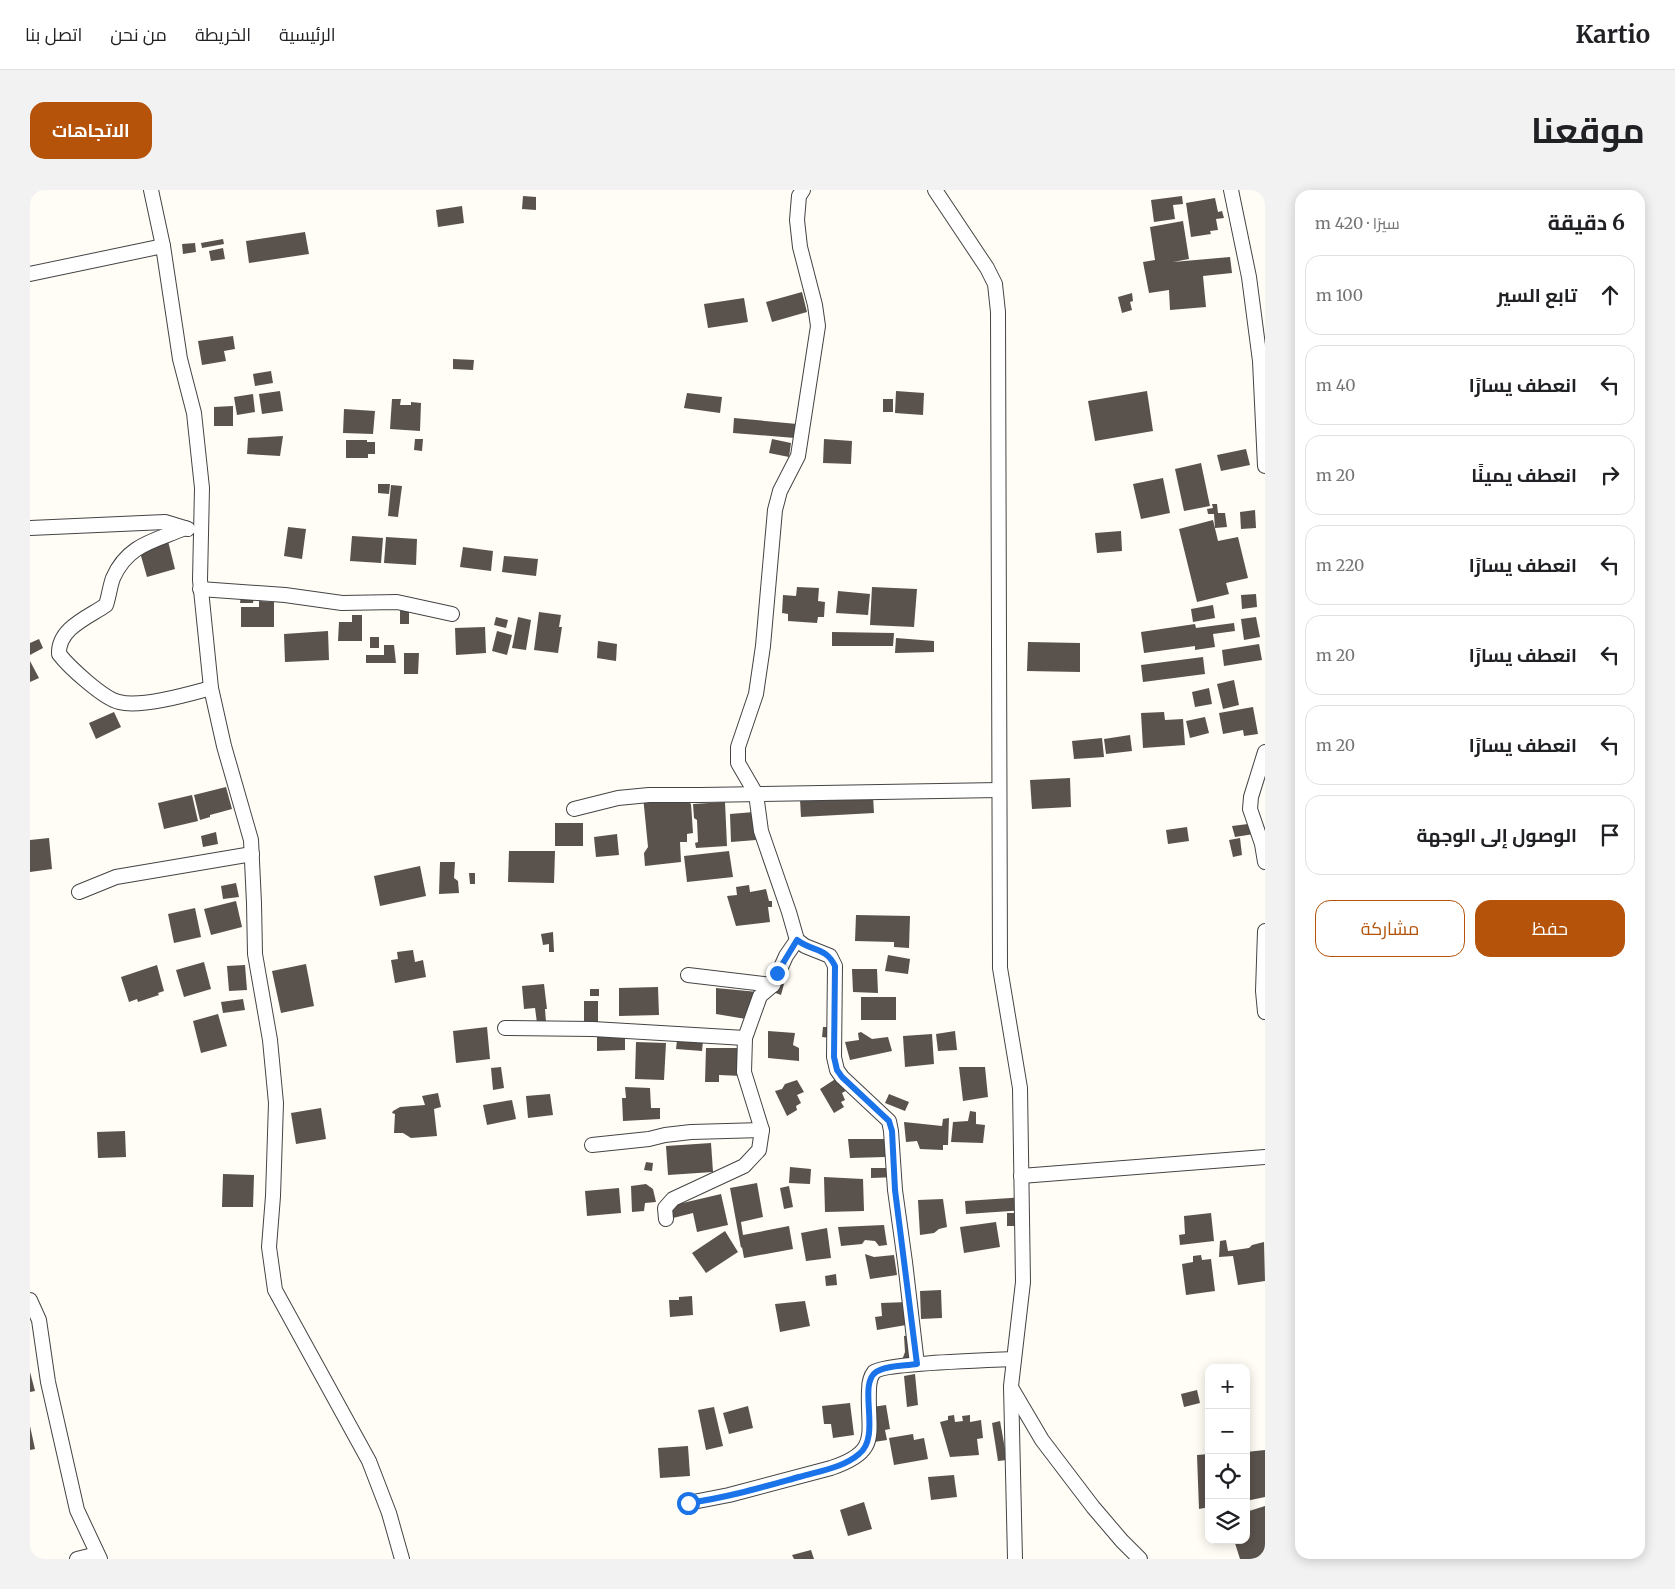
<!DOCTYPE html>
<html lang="ar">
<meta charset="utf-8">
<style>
:root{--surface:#fff;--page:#f2f2f2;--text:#202124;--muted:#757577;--line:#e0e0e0;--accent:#b45309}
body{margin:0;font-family:Merriweather,Cairo,serif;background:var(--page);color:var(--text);direction:rtl}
.controls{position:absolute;right:15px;bottom:15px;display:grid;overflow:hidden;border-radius:10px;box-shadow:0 2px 12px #0003}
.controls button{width:45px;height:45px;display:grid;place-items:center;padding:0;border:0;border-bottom:1px solid var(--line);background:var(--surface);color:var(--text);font:25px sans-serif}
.stop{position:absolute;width:15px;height:15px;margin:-11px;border:4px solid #1a73e8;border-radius:50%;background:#fff}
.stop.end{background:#1a73e8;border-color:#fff;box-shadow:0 1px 5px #0008}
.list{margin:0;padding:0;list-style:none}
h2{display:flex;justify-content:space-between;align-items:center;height:65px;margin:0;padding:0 20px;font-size:21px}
h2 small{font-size:16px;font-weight:400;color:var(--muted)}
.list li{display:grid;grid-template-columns:32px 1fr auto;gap:15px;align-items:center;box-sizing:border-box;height:80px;margin:0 10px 10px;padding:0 10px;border:1px solid var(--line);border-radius:15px}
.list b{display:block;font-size:19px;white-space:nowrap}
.list em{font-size:16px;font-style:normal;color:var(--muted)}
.actions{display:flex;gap:10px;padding:15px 20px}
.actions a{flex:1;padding:11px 0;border:1px solid var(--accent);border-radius:15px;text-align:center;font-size:18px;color:var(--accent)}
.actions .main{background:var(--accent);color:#fff}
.icon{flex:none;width:28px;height:28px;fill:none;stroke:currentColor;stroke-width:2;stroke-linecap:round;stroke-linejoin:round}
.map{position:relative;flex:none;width:1235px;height:1369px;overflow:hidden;direction:ltr;border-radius:15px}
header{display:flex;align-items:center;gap:30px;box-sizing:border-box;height:70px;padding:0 25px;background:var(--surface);border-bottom:1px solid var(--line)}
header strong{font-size:24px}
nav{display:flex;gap:28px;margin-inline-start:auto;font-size:18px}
.intro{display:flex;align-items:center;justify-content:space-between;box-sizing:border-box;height:120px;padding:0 30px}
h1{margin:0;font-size:35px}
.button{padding:12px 22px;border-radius:15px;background:var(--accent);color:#fff;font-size:18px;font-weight:700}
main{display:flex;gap:30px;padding:0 30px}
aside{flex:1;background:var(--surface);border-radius:15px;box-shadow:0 2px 12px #0003}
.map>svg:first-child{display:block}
.building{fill:#5a524d}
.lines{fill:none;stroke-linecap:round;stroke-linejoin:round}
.minor-casing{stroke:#444;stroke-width:16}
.minor{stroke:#fff;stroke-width:14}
.route{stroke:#1a73e8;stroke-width:6}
</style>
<header>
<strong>Kartio</strong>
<nav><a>الرئيسية</a><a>الخريطة</a><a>من نحن</a><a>اتصل بنا</a></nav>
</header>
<div class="intro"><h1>موقعنا</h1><a class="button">الاتجاهات</a></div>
<main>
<aside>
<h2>6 دقيقة<small>سيرًا · 420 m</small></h2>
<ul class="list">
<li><svg class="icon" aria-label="ahead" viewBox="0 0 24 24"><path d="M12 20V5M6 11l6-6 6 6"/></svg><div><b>تابع السير</b></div><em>100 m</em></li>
<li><svg class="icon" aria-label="left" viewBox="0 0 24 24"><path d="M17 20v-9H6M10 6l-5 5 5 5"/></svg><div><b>انعطف يسارًا</b></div><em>40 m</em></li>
<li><svg class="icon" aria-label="right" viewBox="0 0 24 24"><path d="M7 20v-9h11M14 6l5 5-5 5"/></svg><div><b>انعطف يمينًا</b></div><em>20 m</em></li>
<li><svg class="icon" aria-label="left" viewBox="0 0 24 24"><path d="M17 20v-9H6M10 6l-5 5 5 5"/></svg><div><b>انعطف يسارًا</b></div><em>220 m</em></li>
<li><svg class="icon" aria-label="left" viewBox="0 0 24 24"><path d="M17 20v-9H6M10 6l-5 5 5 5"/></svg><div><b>انعطف يسارًا</b></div><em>20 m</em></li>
<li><svg class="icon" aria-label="left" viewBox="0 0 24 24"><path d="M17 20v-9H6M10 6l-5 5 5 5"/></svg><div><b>انعطف يسارًا</b></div><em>20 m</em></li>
<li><svg class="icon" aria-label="arrive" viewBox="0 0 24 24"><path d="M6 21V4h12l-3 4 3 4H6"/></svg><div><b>الوصول إلى الوجهة</b></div></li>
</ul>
<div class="actions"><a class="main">حفظ</a><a>مشاركة</a></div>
</aside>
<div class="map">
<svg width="1235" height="1369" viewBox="0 0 1235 1369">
<rect width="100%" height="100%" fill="#fffdf5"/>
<!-- building -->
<g class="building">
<polygon points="493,6 506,7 506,20 492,19"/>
<polygon points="1152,6 1153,14 1143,15 1145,29 1124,32 1121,10"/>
<polygon points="1185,8 1188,22 1192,21 1194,28 1186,29 1188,40 1180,41 1181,44 1161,47 1156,13"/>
<polygon points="432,16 434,33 408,37 406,20"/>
<polygon points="1153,31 1159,69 1143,72 1200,67 1202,83 1173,86 1176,117 1140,120 1139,100 1119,103 1113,72 1125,70 1120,37"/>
<polygon points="275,42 279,64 219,73 216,51"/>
<polygon points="193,49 194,54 172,58 171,53"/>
<polygon points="165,53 166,62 153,64 152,54"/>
<polygon points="193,58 195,69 181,71 179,61"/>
<polygon points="772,102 777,122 742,132 736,112"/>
<polygon points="1102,103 1103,111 1100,112 1102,120 1092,123 1088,107"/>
<polygon points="714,108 718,132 678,138 674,114"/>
<polygon points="203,146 205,159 194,161 196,171 172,175 168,151"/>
<polygon points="423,169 444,170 443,180 423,179"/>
<polygon points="241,181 243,193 225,196 223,184"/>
<polygon points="250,201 253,221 232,224 229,204"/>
<polygon points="866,201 894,203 893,225 865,223"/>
<polygon points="1117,201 1123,241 1065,251 1058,211"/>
<polygon points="657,203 692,207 690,223 654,218"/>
<polygon points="223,204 225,222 207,225 204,207"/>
<polygon points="362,209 371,209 370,215 381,215 381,212 391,213 390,241 360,239"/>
<rect x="853" y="209" width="10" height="13"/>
<polygon points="203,216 203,236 184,236 184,217"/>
<polygon points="314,219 345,221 343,244 313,243"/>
<polygon points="704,228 767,234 765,248 703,243"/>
<polygon points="253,246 250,266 217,264 218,248"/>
<polygon points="385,249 393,249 392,261 384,260"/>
<polygon points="742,249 761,253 759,267 739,263"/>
<polygon points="794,249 822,251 821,274 793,273"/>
<polygon points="316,250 337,250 337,252 345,252 345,264 338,264 338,268 316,268"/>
<polygon points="1216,259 1220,275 1191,281 1187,265"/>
<polygon points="1171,273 1180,316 1154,321 1145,279"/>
<polygon points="1133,288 1140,323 1111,329 1103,294"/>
<polygon points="348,294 360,294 359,304 348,303"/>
<polygon points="361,295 372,296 368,327 358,326"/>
<polygon points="1182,314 1187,314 1188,323 1195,323 1197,337 1185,338 1184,324 1178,324 1177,319 1183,318"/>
<polygon points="1225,320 1226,338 1211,339 1210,322"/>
<polygon points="1183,330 1188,351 1208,347 1218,388 1196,393 1199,404 1167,412 1149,339"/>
<polygon points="258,337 276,339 272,369 254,366"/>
<polygon points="1091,341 1092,361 1067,363 1065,343"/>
<polygon points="322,346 353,348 351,373 320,371"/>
<polygon points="356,347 387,349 386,375 354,373"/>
<polygon points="138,351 145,379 117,387 109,359"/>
<polygon points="433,357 463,361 461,381 430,377"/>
<polygon points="474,366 508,369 506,386 472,382"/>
<polygon points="767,397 789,398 788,411 795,412 794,427 788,427 787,433 758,431 758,424 752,423 753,405 766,406"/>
<polygon points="842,397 887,399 884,437 840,435"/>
<polygon points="808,401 840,404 838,425 806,423"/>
<polygon points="1226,404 1227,417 1212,419 1211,405"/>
<polygon points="211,405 224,406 223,413 210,413"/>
<polygon points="229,411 244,412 244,437 211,437 211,417 229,417"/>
<polygon points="1183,415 1185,428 1163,432 1161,419"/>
<rect x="370" y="421" width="9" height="13"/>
<polygon points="509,422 531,425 529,437 532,437 528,463 504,460"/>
<polygon points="322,425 332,425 332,451 308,451 309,432 322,432"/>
<polygon points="466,427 478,430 476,438 464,435"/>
<polygon points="488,427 501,430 496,460 482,458"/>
<polygon points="1226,427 1230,447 1214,450 1211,429"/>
<polygon points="1204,433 1205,441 1183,444 1185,457 1165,460 1165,456 1114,463 1111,442 1165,434 1166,438"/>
<polygon points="455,437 456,463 426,465 425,438"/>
<polygon points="298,441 299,470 255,472 254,444"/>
<polygon points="467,441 482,445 477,465 462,461"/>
<polygon points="802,442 864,443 863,456 802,456"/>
<rect x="340" y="447" width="9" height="11"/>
<polygon points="866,448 904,451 904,462 865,463"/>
<polygon points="9,449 13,458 0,465 0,453"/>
<polygon points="568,451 587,454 586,471 567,468"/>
<polygon points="998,452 1050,453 1050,482 997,481"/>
<polygon points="1229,454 1232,470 1194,476 1192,460"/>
<polygon points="354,455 364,455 366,473 336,473 336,465 354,465"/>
<polygon points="374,463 389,463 388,484 374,484"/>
<polygon points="1173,467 1175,484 1113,492 1111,475"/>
<polygon points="0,471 9,488 0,492"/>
<polygon points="1204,490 1209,515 1193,519 1187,494"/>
<polygon points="1179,498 1182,514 1165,517 1162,502"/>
<polygon points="1223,517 1228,544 1214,546 1213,540 1193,544 1189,523"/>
<polygon points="84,522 91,537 66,549 59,533"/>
<polygon points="1134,522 1135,530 1153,529 1155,555 1113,558 1111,523"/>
<polygon points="1175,527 1179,543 1160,548 1156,531"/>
<polygon points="1100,545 1102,561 1076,564 1074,549"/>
<polygon points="1072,548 1074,567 1044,569 1042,551"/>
<polygon points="1040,588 1041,617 1002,619 1000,590"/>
<polygon points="196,597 202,619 180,625 180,627 170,630 164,605"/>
<polygon points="162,605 168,631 134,639 128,613"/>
<polygon points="613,606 649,606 661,614 663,643 657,644 657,652 650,652 651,672 615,676 614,663 618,657"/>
<polygon points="843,606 844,623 771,627 770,610"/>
<polygon points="695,612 697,656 666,658 665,653 668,652 667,630 664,628 663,614"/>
<polygon points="724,622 726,650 701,652 700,624"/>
<rect x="525" y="633" width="28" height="23"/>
<polygon points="1226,633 1230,643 1205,647 1202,636"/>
<polygon points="1157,637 1159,651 1138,654 1136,640"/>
<polygon points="186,642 188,654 173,657 171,646"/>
<polygon points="587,644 589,665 566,667 564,647"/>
<polygon points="19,648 22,679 0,682 0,650"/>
<polygon points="1210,648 1212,665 1203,667 1199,650"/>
<polygon points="479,661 525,661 524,693 478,692"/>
<polygon points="699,661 703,687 657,692 654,666"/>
<polygon points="410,672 425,672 424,688 428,691 429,703 409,704"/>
<polygon points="390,676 396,706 350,716 344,686"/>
<polygon points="439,683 445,683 445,694 440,694"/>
<polygon points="206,693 209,707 193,709 191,696"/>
<polygon points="719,695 720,702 736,699 739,711 742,711 742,717 738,717 740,732 706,736 697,706 707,705 706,697"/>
<polygon points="206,711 212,737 181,745 174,719"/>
<polygon points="165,718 171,747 144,753 138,724"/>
<polygon points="826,725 880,726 879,758 864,757 864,752 825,751"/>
<polygon points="523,742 524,762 519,762 519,754 513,755 511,744"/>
<polygon points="383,760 385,772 393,770 396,787 365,793 361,770 368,769 367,762"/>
<polygon points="858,765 880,769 878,784 855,781"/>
<polygon points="174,772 181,799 154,807 146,780"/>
<polygon points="276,774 284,816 251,823 242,781"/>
<polygon points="127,775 134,801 128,803 129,805 108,812 107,809 99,812 91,787"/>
<polygon points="215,775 217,800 199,801 197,776"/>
<polygon points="822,779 847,779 848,803 823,802"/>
<polygon points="746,792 754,794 751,805 743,802"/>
<polygon points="514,794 517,819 515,819 516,832 507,833 505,818 494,819 492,796"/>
<polygon points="628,797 629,825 589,826 589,798"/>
<polygon points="686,798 728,802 716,829 686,824"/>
<rect x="560" y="799" width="9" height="7"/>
<rect x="831" y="807" width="35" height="23"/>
<polygon points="213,809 215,820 193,823 191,812"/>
<rect x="554" y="811" width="14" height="21"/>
<polygon points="188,824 197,856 171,863 163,831"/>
<polygon points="457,837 460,869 426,873 423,841"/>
<polygon points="793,837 801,837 800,848 792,847"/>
<polygon points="738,841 765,843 763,855 769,858 769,871 738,868"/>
<polygon points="925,841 927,860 908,861 906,844"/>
<polygon points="831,842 842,849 858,847 862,861 820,870 815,852 829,850 828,843"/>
<polygon points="902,844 904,874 875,877 873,846"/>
<polygon points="567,847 595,847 595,860 567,861"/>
<polygon points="647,850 673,851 672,861 646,859"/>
<polygon points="606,852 636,853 634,890 605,889"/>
<polygon points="676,858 712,858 712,886 689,885 689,892 675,892"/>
<polygon points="471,877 474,898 463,900 461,878"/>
<polygon points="929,877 955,877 958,907 933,911"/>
<polygon points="810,886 819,899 812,903 815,910 811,912 814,917 804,923 790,899"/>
<polygon points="767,890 774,902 767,905 771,913 766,916 767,920 757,926 745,901 752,899 755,894"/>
<polygon points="595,897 620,898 621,918 630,918 630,929 593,931 592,908 596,908"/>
<polygon points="408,903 411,917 404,919 407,946 381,948 373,943 364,943 365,924 362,923 363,921 370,917 395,915 392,906"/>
<polygon points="520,904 523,925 498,928 496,906"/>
<polygon points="859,904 879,912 875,921 855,913"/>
<polygon points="482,910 486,929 457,935 453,915"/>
<polygon points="291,918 296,949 266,954 261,923"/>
<polygon points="940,921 946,922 946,934 955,935 953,953 921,952 923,932 938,931"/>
<polygon points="919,928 918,955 913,955 913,960 890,959 887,951 876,952 874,932 912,936 913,929"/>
<polygon points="95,941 96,967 68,968 67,942"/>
<polygon points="818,949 855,949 855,967 820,968"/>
<polygon points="681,953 683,982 638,985 636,956"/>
<polygon points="616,972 623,973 622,981 614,980"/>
<polygon points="760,977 781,979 780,994 759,993"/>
<polygon points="841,978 867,978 867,987 841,988"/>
<polygon points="193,984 224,985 223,1017 192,1017"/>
<polygon points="794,987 833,989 834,1021 795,1022"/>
<polygon points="727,993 733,1027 711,1032 713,1045 759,1036 763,1059 714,1068 712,1057 711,1058 700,998"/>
<polygon points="616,994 623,999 626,1012 615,1013 614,1021 602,1022 601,996"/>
<polygon points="759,996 763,1017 754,1019 750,998"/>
<polygon points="589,998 591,1023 557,1026 555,1001"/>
<polygon points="691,1004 698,1035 667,1042 663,1023 643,1028 640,1016"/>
<polygon points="994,1007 995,1020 936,1024 935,1011"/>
<polygon points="913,1009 917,1037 909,1039 904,1043 890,1045 888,1010"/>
<polygon points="977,1023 994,1023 995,1036 977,1036"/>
<polygon points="1181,1023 1184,1051 1150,1055 1149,1045 1155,1044 1154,1026"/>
<polygon points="966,1032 970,1057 934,1063 930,1037"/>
<polygon points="854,1035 857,1055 849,1056 845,1051 835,1050 832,1054 811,1056 808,1037"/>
<polygon points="797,1038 801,1068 776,1071 771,1043"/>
<polygon points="695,1041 708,1062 676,1083 662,1063"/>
<polygon points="1196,1050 1198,1061 1219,1058 1222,1055 1234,1052 1235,1091 1208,1095 1203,1066 1189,1067 1190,1051"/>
<polygon points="835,1064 844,1067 864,1065 867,1085 840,1089"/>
<polygon points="1171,1065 1172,1070 1181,1069 1185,1101 1156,1105 1152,1074 1163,1072 1163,1066"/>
<polygon points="806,1084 807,1095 796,1096 795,1086"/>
<polygon points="911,1100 912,1128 891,1129 890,1101"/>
<polygon points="662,1106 663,1125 640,1127 639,1110 649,1110 649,1107"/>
<polygon points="775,1111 780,1136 750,1142 745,1114"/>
<polygon points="878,1112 882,1134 847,1140 845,1127 852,1126 851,1113"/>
<polygon points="882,1145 884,1168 872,1170 875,1162 874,1146"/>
<polygon points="0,1182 5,1201 0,1202"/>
<polygon points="885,1184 888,1215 877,1217 874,1186"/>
<polygon points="1167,1200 1170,1213 1154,1217 1151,1204"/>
<polygon points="820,1213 824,1245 803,1248 801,1234 794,1234 792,1216"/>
<polygon points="856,1215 860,1239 855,1240 857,1250 844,1252 843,1243 847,1242 842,1217"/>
<polygon points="718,1216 723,1238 699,1244 693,1223"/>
<polygon points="684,1217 693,1256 676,1260 668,1220"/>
<polygon points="924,1225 925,1232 933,1231 932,1226 940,1225 940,1232 951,1230 953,1248 947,1249 949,1265 920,1267 910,1232 918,1230 918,1226"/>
<polygon points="970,1231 977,1270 968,1271 962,1233"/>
<polygon points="0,1236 5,1259 0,1260"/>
<polygon points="883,1244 884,1250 894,1248 898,1269 864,1275 859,1248"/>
<polygon points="658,1256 660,1286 630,1288 628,1258"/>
<polygon points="1235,1260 1235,1307 1216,1311 1216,1262"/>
<polygon points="1179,1264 1179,1317 1169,1319 1167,1265"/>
<polygon points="924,1285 927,1307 901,1310 898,1287"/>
<polygon points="834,1312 842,1339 818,1346 810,1320"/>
<polygon points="1235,1316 1235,1369 1210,1369 1204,1350 1216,1350 1216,1322"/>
<polygon points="781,1360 784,1369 764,1369 762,1365"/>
</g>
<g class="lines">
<!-- minor casing -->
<g class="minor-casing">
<g id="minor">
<polyline points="121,0 133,56 150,169 164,223 172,298 170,390 181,498 194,556 221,650 224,713 225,764 240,850 246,913 243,1006 239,1057 245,1100 339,1271 359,1323 372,1369"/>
<polyline points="773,0 769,6 767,30 770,57 785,115 788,136 768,266 750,301 745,320 733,456 726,504 708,557 708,573 726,604 731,641 759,722 767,750 775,756 800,766 805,776 804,867 807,880 812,887 859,931 861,941 865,1000 875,1072 887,1174"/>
<polyline points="905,0 957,78 965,94 968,122 970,778 990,898 993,1092 981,1196 985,1369"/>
<polyline points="1201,0 1219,87 1230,171 1235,276"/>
<polyline points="0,84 133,56"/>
<polyline points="0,338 135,332 158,339"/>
<path d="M 155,338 C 125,351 98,354 83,388 C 80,396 79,406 76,415 C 59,427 28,438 29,464 C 39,477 74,509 89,512 C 111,518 159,504 181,498"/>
<polyline points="170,399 255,405 312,413 367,412 422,424"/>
<polyline points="1235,562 1221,607 1220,619 1232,654 1235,672"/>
<polyline points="544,619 588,608 619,605 670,605 969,600"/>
<polyline points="49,702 86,687 222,664"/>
<polyline points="1235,741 1233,801 1235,822"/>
<polyline points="658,785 743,795"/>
<polyline points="475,838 563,839 715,848"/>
<polyline points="562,955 619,949 635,945 661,942 732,940"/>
<polyline points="991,986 1235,967"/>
<polyline points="636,1029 635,1018 643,1009 714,976 729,960 732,940 714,882 715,848 730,806 743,795 756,766 767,750"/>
<polyline points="0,1110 9,1130 18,1192 47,1320 70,1369"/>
<polyline points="982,1199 1012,1250 1063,1317 1092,1351 1110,1369"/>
<path d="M 658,1313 L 699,1305 L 801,1278 C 852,1261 837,1244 839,1200 C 839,1194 840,1187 844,1182 C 854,1173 964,1170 984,1169"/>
<polyline points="47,1369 67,1364"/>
</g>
</g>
<!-- minor -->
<use href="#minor" class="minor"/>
</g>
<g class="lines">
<!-- route -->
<path class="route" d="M 658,1313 C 696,1308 733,1297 769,1287 C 789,1281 813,1278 829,1264 C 852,1246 827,1195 846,1182 C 856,1175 875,1176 887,1174 L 865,1000 L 862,941 L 859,931 L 812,887 L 807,880 L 804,867 L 805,776 C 796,757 783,762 767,750 L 747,783"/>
</g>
</svg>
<div class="controls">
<button>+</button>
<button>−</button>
<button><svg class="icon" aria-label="locate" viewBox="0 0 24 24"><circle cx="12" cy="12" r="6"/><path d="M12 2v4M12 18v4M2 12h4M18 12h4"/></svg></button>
<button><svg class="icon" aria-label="layers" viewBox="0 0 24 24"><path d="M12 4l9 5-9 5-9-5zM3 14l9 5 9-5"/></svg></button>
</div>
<div class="stop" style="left:658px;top:1313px"></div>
<div class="stop end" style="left:747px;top:783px"></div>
</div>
</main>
